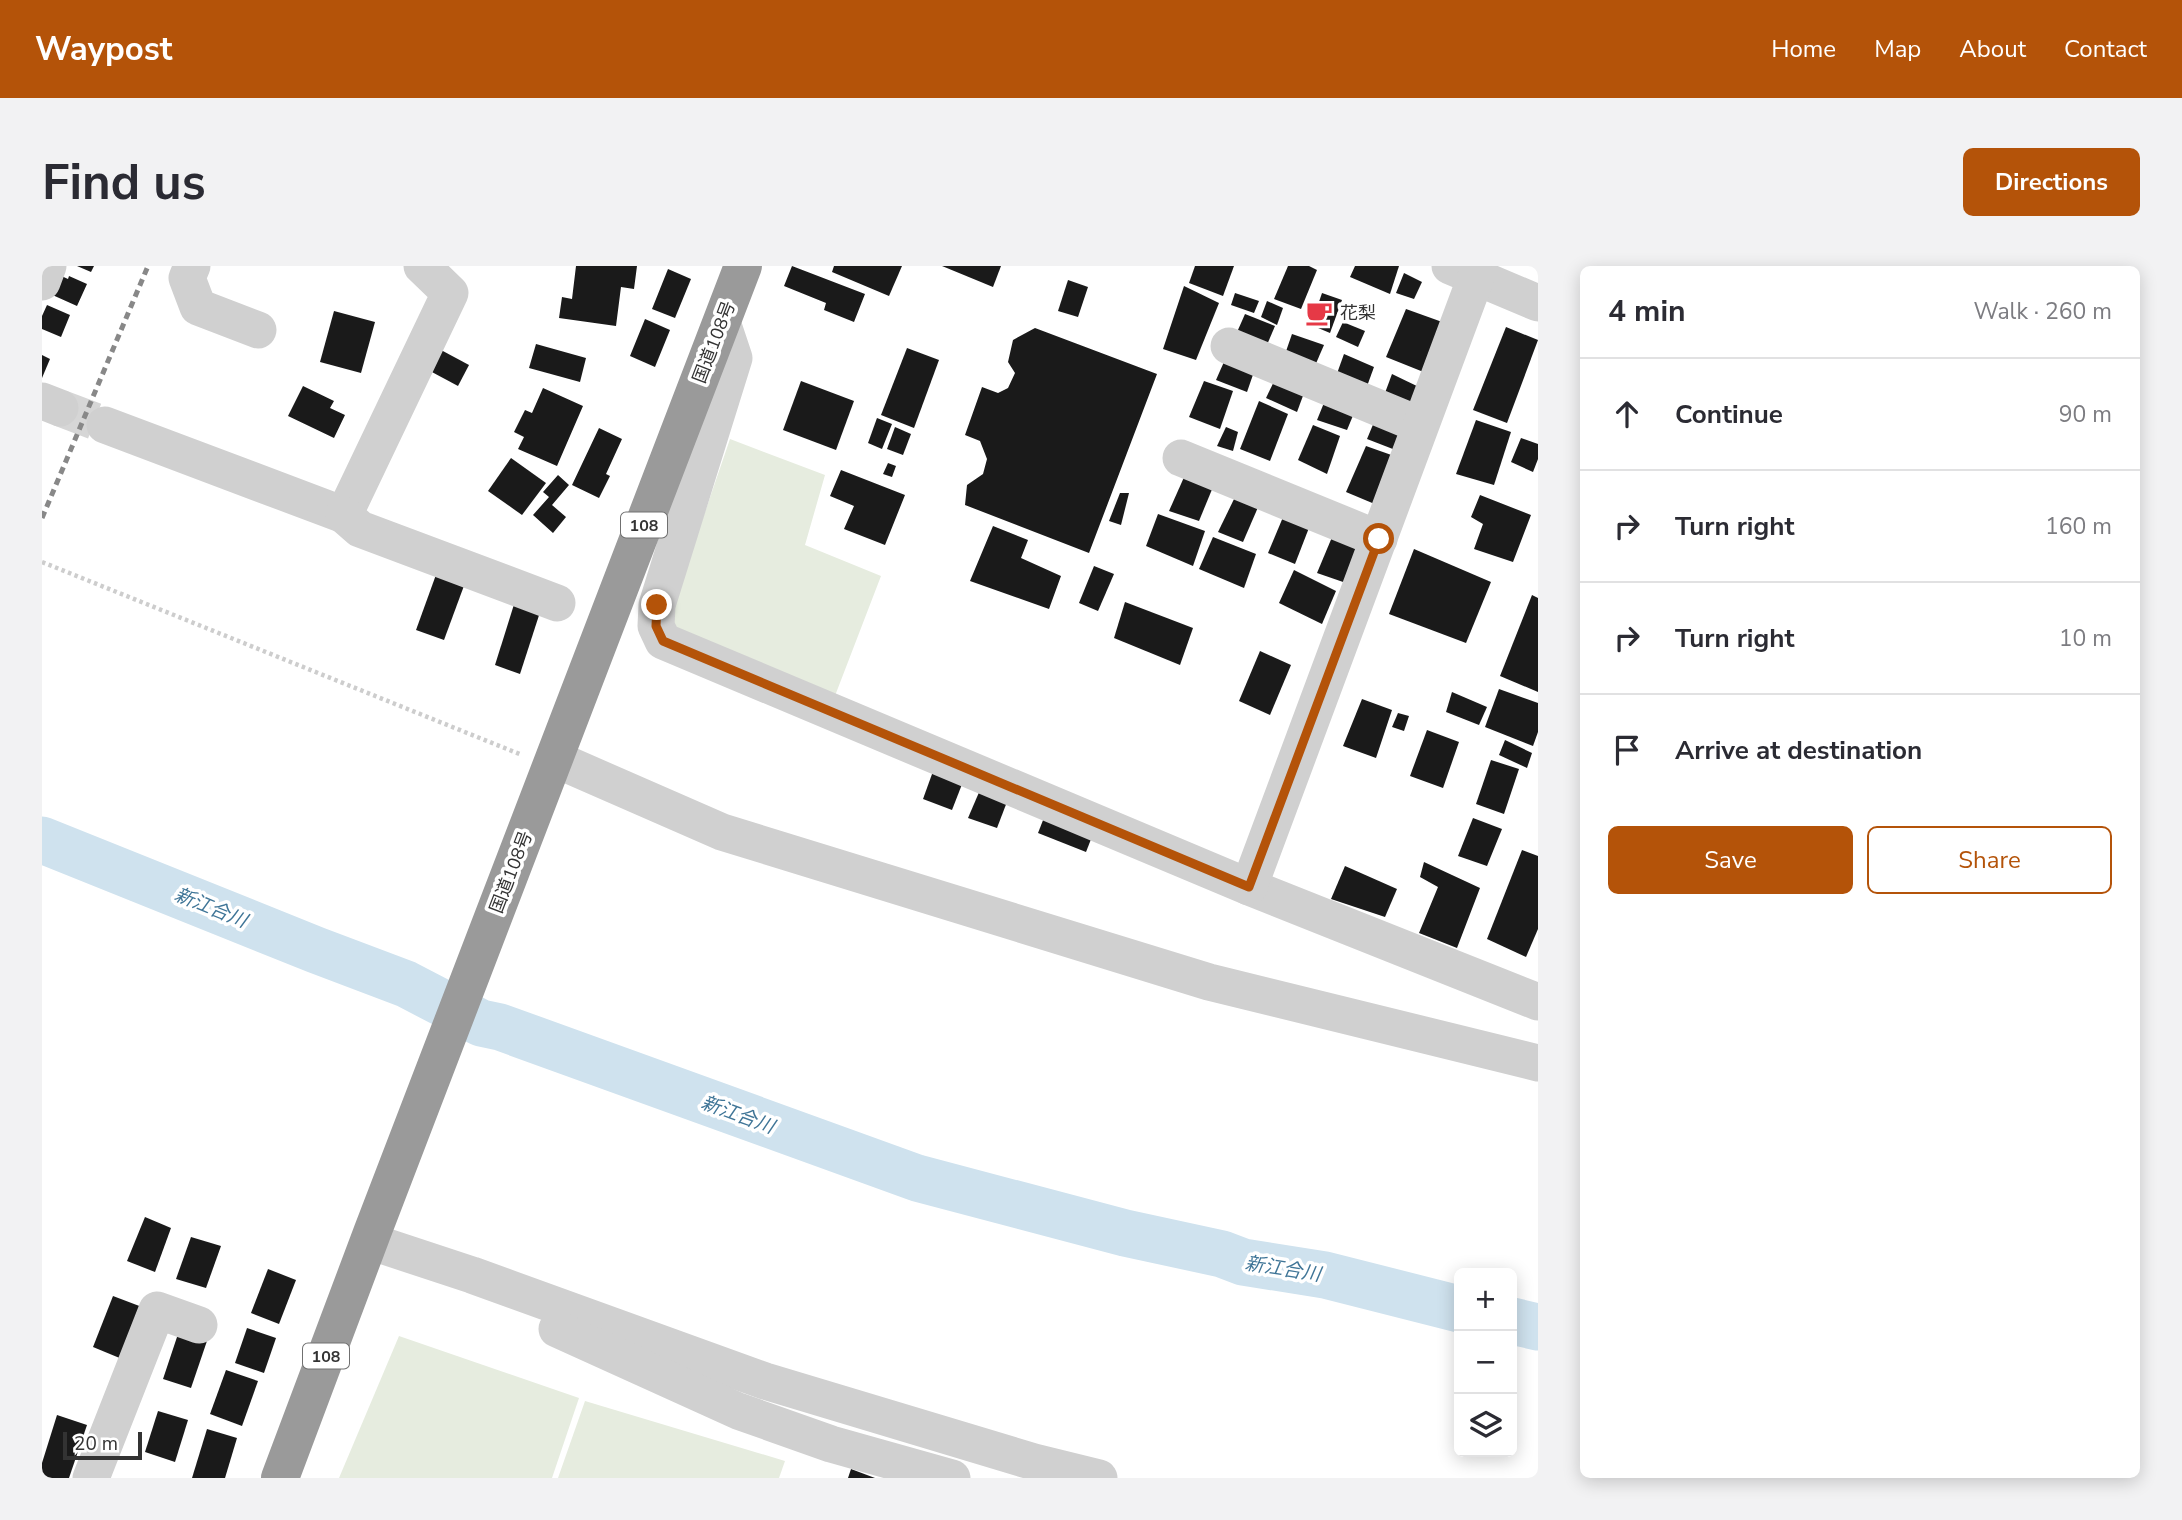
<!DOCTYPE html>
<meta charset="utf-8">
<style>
:root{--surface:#fff;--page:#f2f2f3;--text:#2b2b33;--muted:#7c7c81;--line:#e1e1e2;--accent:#b45309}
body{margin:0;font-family:"Nunito Sans","Noto Sans JP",sans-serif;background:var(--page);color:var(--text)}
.controls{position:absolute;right:21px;bottom:21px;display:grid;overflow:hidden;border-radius:10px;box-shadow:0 4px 18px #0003}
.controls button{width:63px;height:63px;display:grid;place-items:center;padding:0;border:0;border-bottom:2px solid var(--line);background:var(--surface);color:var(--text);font:35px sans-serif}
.scale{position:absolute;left:21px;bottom:18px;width:79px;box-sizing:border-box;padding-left:7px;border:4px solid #333;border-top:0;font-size:19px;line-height:24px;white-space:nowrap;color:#333;-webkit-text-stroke:5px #fff;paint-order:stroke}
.stop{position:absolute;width:21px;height:21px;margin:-16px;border:5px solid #b45309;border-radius:50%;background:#fff}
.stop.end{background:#b45309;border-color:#fff;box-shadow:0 2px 7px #0008}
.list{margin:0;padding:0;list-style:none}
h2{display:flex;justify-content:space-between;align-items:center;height:91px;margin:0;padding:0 28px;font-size:30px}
h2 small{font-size:23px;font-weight:400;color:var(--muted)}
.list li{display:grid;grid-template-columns:46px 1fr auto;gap:21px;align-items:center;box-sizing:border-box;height:112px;padding:0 28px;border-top:2px solid var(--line)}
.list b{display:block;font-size:26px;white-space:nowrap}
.list em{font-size:23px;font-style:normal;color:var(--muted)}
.actions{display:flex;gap:14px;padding:21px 28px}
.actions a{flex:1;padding:16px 0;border:2px solid var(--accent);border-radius:10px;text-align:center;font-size:24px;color:var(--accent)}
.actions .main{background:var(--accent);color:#fff}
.icon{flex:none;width:38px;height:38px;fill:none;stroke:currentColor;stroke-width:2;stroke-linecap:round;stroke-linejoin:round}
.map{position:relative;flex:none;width:1496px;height:1212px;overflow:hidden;border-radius:10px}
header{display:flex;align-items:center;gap:42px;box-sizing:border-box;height:98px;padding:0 35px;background:var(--accent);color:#fff}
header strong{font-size:33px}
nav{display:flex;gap:38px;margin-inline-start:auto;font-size:24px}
.intro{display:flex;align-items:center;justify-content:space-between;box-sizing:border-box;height:168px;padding:0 42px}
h1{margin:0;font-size:49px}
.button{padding:18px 32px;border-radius:10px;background:var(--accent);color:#fff;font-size:24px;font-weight:700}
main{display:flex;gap:42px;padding:0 42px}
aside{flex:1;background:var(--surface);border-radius:10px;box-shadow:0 4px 18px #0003}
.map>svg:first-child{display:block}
.green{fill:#e6ecdf}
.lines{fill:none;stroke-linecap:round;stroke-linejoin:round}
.river{stroke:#cfe2ee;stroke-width:47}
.building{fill:#1a1a1a}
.minor-tunnel{stroke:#d6d6d6;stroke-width:37;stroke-dasharray:37 18;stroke-linecap:butt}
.path{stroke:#cdcdcd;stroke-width:4.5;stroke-dasharray:3.5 3.5;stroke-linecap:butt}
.minor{stroke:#d0d0d0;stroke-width:37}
.highway{stroke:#9a9a9a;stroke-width:38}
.rail{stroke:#888;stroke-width:5;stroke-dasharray:7 5;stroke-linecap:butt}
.route{stroke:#b45309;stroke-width:9}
.labels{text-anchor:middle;stroke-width:7;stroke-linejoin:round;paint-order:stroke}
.shield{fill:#fff;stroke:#707070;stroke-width:2}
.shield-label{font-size:16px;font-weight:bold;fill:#333}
.poi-label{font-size:18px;fill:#333;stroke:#fff;text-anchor:start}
.street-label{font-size:18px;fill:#333;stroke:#fff}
.water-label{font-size:19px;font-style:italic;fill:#3f7597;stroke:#fff}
</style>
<header>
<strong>Waypost</strong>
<nav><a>Home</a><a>Map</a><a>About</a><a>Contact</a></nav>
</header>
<div class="intro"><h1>Find us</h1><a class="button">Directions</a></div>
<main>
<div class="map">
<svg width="1496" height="1212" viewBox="0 0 1496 1212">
<rect width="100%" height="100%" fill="#fff"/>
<!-- green -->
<g class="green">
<polygon points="688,173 783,209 763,279 839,310 791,435 623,363"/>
<polygon points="357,1070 537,1132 510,1212 297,1212"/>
<polygon points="543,1135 743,1195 737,1212 516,1212"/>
</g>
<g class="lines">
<!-- river -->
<g class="river">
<polyline points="0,574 274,684 364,718 439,757 458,761 875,912 1083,967 1180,988 1201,996 1283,1009 1417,1043"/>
<polyline points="1470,1055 1496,1061"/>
</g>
</g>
<!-- building -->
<g class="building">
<polygon points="35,0 52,0 49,6"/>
<polygon points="534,0 595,0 592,23 579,21 574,60 517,52 520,31 530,33"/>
<polygon points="750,0 823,28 812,56 782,44 784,37 742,20"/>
<polygon points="792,0 860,0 847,30 790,6"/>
<polygon points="900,0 959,0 951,21"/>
<polygon points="1153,0 1192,0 1181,30 1147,17"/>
<polygon points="1246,0 1267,0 1275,4 1259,43 1232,33"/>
<polygon points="1313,0 1357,0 1348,28 1308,11"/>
<polygon points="626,3 649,13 633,52 610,43"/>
<polygon points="1362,7 1380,16 1372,33 1354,27"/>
<polygon points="15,8 26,13 27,10 45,18 35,40 6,27"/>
<polygon points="1026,14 1046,21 1036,51 1016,45"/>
<polygon points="1142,20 1177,37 1154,94 1121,83"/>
<polygon points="1193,27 1217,35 1212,47 1189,39"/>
<polygon points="1280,27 1300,34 1288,67 1269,59"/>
<polygon points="1225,35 1241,42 1235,59 1219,51"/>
<polygon points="5,39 28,49 19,71 0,63 0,50"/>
<polygon points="1364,43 1403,57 1384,107 1344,91"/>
<polygon points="292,45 333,56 319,107 278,96"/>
<polygon points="1203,48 1233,60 1222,86 1192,73"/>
<polygon points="603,53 628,64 613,101 588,90"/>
<polygon points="1301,56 1323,65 1316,81 1294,71"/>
<polygon points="1464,61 1496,74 1465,157 1431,144"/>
<polygon points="993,62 1115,108 1047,287 923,239 925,219 941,208 945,193 938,175 923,169 940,121 956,127 966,122 973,107 966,96 971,74"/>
<polygon points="1250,68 1282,79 1272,102 1242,91"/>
<polygon points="494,78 544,92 538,116 487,102"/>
<polygon points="865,82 897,94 872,162 839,149"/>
<polygon points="399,84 427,99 416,120 388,105"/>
<polygon points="1302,88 1332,101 1324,123 1293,113"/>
<polygon points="0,89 8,93 0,112"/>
<polygon points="1185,89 1214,100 1205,126 1174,114"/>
<polygon points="1236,107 1265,119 1255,146 1224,132"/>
<polygon points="1350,108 1381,123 1370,148 1340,135"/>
<polygon points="759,115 812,135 794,184 741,164"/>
<polygon points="1162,115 1191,125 1178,163 1147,151"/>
<polygon points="261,120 292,135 288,142 303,149 292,172 246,150"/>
<polygon points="501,122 541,140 515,200 476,183 482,171 472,166 483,144 490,147"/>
<polygon points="1286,127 1315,140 1305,164 1275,154"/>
<polygon points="1217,135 1246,148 1228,195 1198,183"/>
<polygon points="1335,149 1365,162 1356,185 1325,173"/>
<polygon points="835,152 850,158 840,183 826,177"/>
<polygon points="1434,154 1469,166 1452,219 1414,208"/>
<polygon points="1271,159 1298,170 1285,208 1256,194"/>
<polygon points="853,161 869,168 861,189 845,183"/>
<polygon points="1184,161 1196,166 1191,185 1175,180"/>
<polygon points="557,162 580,173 564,208 568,210 557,232 530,219"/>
<polygon points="1479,172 1496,178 1496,193 1491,206 1469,196"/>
<polygon points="1324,180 1355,191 1335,239 1304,226"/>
<polygon points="469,192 504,217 480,249 446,225"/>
<polygon points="846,197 854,200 850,211 841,208"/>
<polygon points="799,204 863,229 843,279 802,263 812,240 788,230"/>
<polygon points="516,209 527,219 510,239 524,251 511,267 491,249 507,231 501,226"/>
<polygon points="1143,209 1171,221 1157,255 1127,245"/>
<polygon points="1078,227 1087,227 1079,259 1067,255"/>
<polygon points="1194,229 1217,239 1201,276 1176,266"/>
<polygon points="1438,229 1489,249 1471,296 1432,283 1441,258 1429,251"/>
<polygon points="1244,244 1270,254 1253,298 1226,287"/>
<polygon points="1116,248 1163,265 1151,300 1104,280"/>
<polygon points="951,260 986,274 979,292 1019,310 1007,343 928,315"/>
<polygon points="1293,264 1320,276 1304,317 1275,307"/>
<polygon points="1171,271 1214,288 1202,322 1157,303"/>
<polygon points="1372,283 1449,316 1424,377 1347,348"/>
<polygon points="1052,300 1072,308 1056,345 1037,337"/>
<polygon points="1252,304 1294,325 1280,358 1237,337"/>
<polygon points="395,306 423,317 402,374 374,364"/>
<polygon points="1490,329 1496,332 1496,426 1458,410"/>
<polygon points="474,332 500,340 478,408 453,399"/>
<polygon points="1083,336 1151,362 1138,399 1072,372"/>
<polygon points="1218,385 1249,399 1228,449 1197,435"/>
<polygon points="1457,423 1496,437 1496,466 1491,480 1443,461"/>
<polygon points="1410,426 1445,441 1437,459 1404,446"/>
<polygon points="1320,433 1350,444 1334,492 1301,480"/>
<polygon points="1356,447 1367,450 1362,465 1350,461"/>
<polygon points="1385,464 1417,476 1401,522 1368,510"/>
<polygon points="1463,474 1490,487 1485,502 1457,489"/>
<polygon points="1449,494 1477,503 1462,548 1434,538"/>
<polygon points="894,497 924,508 910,544 881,533"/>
<polygon points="941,517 968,528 955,562 926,552"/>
<polygon points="1005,544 1053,563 1044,586 996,567"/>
<polygon points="1431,552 1460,563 1445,600 1416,590"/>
<polygon points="1480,584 1496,590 1496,663 1484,691 1445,673"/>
<polygon points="1382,596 1438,622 1415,682 1377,667 1396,621 1378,611"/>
<polygon points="1303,600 1355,623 1343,651 1289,633"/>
<polygon points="103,951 129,962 113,1006 85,995"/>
<polygon points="149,971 179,980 164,1022 134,1013"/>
<polygon points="226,1003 254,1014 237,1058 209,1047"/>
<polygon points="71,1030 100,1041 80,1093 51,1081"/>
<polygon points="138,1062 166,1072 149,1122 121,1113"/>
<polygon points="205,1062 234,1072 222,1107 193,1097"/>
<polygon points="184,1104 216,1115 200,1160 168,1148"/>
<polygon points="116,1145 146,1154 133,1196 103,1186"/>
<polygon points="15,1149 45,1159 27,1212 0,1212 0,1197"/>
<polygon points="165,1163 195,1172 183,1212 150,1212"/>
<polygon points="809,1203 833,1212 806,1212"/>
</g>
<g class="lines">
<!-- minor-tunnel -->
<polyline class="minor-tunnel" points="18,142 63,159"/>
<!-- path -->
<polyline class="path" points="0,296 480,489"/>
<!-- minor -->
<g class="minor">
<polyline points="150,0 145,12 156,41 216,64"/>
<polyline points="1408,0 1496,37"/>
<polyline points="0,16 6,0"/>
<polyline points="680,56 692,92 615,339 614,360 621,375 1207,621 1496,736"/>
<polyline points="1187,80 1378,159"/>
<polyline points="0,135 18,142"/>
<polyline points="63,159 302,249 408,27 380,0"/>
<polyline points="1139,192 1337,273"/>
<polyline points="302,249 318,263 515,337"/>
<polyline points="513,493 680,566 1167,716 1496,797"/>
<polyline points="1207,621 1434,11"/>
<polyline points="327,975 430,1009 723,1115 992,1196 1057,1212"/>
<polyline points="515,1063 696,1145 789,1178 910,1212"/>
<polyline points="49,1212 115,1044 157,1059"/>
</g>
<!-- highway -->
<polyline class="highway" points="238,1212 330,967 701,0"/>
<!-- rail -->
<polyline class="rail" points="0,252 106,0"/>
</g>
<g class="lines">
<!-- route -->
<polyline class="route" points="615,339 614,360 621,375 1207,621 1337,273"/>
</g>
<!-- icons -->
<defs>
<g id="cafe-bare" transform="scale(2.1)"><path d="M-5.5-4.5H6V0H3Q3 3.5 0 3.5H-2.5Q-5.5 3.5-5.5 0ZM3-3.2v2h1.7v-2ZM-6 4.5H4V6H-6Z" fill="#e63946" stroke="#fff" stroke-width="2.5" paint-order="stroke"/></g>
</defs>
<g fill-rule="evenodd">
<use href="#cafe-bare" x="1277" y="47"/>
</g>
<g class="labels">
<!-- shield labels -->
<g class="shield">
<rect x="579" y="246.5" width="46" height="25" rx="5"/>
<rect x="261" y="1077.5" width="46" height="25" rx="5"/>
</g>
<g class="shield-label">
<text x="602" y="265">108</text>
<text x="284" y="1096">108</text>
</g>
<!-- poi labels -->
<g class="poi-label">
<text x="1298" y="53">花梨</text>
</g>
<!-- street labels -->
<g class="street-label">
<text transform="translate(672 76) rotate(-69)" y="6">国道108号</text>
<text transform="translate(469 606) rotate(-69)" y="6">国道108号</text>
</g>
<!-- water labels -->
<g class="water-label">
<text transform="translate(169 641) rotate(22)" y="7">新江合川</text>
<text transform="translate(696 848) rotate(20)" y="7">新江合川</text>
<text transform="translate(1241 1002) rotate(9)" y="7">新江合川</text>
</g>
</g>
</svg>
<div class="controls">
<button>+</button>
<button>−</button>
<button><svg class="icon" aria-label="layers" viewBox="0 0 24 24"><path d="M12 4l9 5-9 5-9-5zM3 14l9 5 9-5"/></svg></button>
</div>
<div class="scale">20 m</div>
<div class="stop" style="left:1337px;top:273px"></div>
<div class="stop end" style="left:615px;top:339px"></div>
</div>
<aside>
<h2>4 min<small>Walk · 260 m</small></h2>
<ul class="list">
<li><svg class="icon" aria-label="ahead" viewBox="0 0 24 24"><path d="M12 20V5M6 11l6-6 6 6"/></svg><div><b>Continue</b></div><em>90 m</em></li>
<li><svg class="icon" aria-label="right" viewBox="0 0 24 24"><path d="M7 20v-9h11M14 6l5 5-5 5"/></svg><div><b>Turn right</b></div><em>160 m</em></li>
<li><svg class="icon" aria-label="right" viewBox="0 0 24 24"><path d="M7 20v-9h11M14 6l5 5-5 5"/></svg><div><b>Turn right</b></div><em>10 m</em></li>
<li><svg class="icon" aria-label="arrive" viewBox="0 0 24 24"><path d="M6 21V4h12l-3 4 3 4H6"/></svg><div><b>Arrive at destination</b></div></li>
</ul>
<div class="actions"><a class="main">Save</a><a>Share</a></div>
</aside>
</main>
